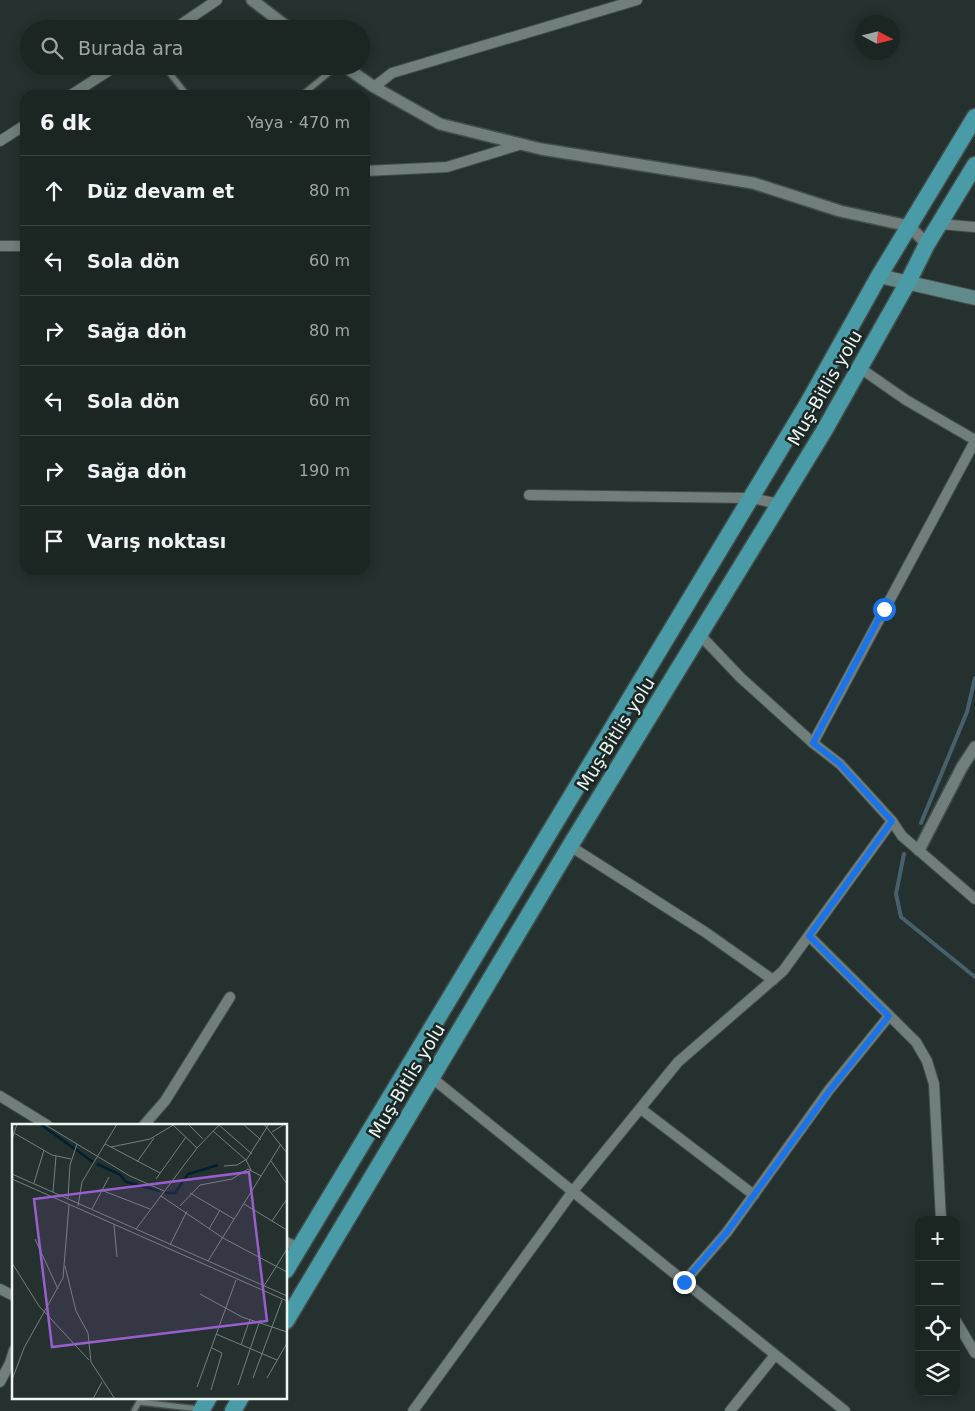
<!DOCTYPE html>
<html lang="tr">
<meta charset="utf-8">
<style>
:root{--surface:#1b2522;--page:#28312f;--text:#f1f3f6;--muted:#a0a5a5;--line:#394240}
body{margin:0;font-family:"DejaVu Sans",sans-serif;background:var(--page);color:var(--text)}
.controls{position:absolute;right:15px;bottom:15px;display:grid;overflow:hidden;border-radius:10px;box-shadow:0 2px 12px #0003}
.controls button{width:45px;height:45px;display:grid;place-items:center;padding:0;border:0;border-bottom:1px solid var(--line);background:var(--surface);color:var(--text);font:25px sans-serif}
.compass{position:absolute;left:855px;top:15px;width:45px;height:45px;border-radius:50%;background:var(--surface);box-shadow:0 2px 12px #0003;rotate:97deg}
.stop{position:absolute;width:15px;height:15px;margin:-11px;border:4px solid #1a73e8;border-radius:50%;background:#fff}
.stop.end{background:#1a73e8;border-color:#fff;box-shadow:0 1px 5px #0008}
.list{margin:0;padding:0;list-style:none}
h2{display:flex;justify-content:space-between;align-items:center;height:65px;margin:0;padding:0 20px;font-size:21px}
h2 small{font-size:16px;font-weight:400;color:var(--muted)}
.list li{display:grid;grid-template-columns:32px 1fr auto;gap:15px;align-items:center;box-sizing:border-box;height:70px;padding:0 20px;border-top:1px solid var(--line)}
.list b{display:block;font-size:19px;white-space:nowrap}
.list em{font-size:16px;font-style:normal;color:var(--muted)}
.icon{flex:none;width:28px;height:28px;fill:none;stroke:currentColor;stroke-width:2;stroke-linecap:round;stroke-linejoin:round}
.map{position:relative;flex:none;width:975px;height:1411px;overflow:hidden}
.search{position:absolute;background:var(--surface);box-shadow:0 2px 12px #0003;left:20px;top:20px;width:350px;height:55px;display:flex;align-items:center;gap:12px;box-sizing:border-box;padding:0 18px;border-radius:28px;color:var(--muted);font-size:19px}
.panel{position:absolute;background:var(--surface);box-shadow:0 2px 12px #0003;left:20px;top:90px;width:350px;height:485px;border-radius:15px}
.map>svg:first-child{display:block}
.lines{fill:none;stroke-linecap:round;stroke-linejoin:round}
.stream{stroke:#47606c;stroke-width:4}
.service-casing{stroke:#434e4b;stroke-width:8}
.minor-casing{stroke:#434e4b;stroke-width:12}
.tertiary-casing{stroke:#434e4b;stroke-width:14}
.secondary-casing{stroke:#434e4b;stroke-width:16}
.trunk-casing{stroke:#434e4b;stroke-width:19}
.service{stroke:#707f7b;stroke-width:5}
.minor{stroke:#707f7b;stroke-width:10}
.tertiary{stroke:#707f7b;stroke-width:11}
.secondary{stroke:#618a8c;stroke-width:14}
.trunk{stroke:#499ca7;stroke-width:16}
.route{stroke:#1a73e8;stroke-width:6}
.labels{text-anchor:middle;stroke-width:5;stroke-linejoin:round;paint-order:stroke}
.street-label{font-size:18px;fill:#eef7f4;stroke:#1b2724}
.inset-river{fill:none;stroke:#001f31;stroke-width:2.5}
.inset-road{fill:none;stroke:#75807d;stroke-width:1}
.view{fill:#985fcc;fill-opacity:0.15;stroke:#985fcc;stroke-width:2.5}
.inset-edge{fill:none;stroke:#eef7f4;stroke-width:2.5}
</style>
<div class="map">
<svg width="975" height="1411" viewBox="0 0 975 1411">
<rect width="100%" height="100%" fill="#24312e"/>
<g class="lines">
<!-- stream -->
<g class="stream">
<polyline points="921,823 967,712 975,678"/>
<polyline points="904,854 896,894 901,917 975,977"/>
</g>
<!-- service casing -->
<g class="service-casing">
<g id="service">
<polyline points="164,66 187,95"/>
<polyline points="302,95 337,66"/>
<polyline points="134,1411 139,1402 199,1409"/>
</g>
</g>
<!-- minor casing -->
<g class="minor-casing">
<g id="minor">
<polyline points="174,29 217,0"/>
<polyline points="374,87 392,73 637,0"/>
<polyline points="71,95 116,66"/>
<polyline points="0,141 25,125"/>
<polyline points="365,171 447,167 522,144"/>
<polyline points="939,224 975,227"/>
<polyline points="0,246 25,246"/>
<polyline points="860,368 906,400 975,440"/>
<polyline points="529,495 751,498 780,504"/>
<polyline points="700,635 741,678 813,743 840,764 892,821 902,836 975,899"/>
<polyline points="813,743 975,441"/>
<polyline points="570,846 705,932 773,980"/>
<polyline points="809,936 916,1042 927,1061 934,1084 941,1220"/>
<polyline points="432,1078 845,1411"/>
<polyline points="0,1096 47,1125"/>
<polyline points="641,1109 754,1195"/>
<polyline points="144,1125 165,1101 230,997"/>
<polyline points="286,1242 299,1248"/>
<polyline points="684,1282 727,1232 829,1090 889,1016"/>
<polyline points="0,1289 14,1296"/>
<polyline points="956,1321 975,1353"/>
<polyline points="0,1382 10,1363 14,1350"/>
<polyline points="413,1411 573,1191 678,1062 783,971 892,821"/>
<polyline points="730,1411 775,1355"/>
</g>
</g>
<!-- tertiary casing -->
<g class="tertiary-casing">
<g id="tertiary">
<polyline points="252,0 290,29"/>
<polyline points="344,66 374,87 440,124 541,149 753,183 840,211 909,226 927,244"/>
<polyline points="919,850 962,767 975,747"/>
</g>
</g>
<!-- secondary casing -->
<g class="secondary-casing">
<polyline id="secondary" points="879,276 975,298"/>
</g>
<!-- trunk casing -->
<g class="trunk-casing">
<g id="trunk">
<polyline points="286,1270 808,403 879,276 975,117"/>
<polyline points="286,1321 570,846 824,431 908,282 927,244 975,165"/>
<polyline points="201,1411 209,1397"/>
<polyline points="233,1411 241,1397"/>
</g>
</g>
<!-- service -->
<use href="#service" class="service"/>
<!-- minor -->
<use href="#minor" class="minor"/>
<!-- tertiary -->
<use href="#tertiary" class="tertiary"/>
<!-- secondary -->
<use href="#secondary" class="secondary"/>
<!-- trunk -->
<use href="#trunk" class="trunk"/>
</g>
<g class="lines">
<!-- route -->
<polyline class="route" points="684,1282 727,1232 830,1090 889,1016 809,936 892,821 840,764 813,743 884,609"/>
</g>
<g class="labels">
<!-- street labels -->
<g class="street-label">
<text transform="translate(825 388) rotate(-60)" y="6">Muş-Bitlis yolu</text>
<text transform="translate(616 734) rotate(-58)" y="6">Muş-Bitlis yolu</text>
<text transform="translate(407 1081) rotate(-59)" y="6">Muş-Bitlis yolu</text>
</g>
</g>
<!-- overview -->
<g transform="translate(12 1124)">
<rect width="275" height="275" fill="#24312e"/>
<path class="inset-river" d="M 28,0 L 81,38M 85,40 L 107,50 L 114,58 L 148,67M 153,69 L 163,69 L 176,50 L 206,41"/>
<path class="inset-road" d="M 32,0 L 118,52 L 152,67M 176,0 L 191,15M 231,0 L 249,16M 252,0 L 275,29M 161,1 L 185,24M 207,1 L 240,30M 201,7 L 234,36 L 239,46M 260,8 L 273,0M 2,9 L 40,31 L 59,35M 0,15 L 5,0M 93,20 L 99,23 L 138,15 L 163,0M 99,23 L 148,49M 259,37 L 275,60M 125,38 L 142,14M 212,42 L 225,41 L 235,35 L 257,0M 0,50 L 275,172M 0,55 L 275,177M 144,55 L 174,13M 22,59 L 32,26M 89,66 L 138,85M 41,68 L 44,32M 178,69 L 222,95M 149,72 L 211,114 L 275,148M 56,74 L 58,41 L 65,20M 232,80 L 275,106M 66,82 L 70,58 L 105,0M 168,82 L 188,61 L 220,55 L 236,45 L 249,52M 80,85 L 97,53M 260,97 L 275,75M 102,101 L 105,133M 124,105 L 185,24 L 208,0M 197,105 L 208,86M 23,115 L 46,165M 158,121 L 175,87M 196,137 L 269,20M 0,139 L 27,182 L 77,236M 53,142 L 64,187 L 76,209 L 79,238 L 103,275M 252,162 L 275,125M 188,170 L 230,193 L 275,208M 204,210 L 265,236M 229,221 L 238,195M 241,254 L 270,176M 255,254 L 275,219M 0,256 L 12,224 L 51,154 L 57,81M 226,261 L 248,196M 185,263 L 224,156M 199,266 L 210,229 L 200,224M 81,275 L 90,258"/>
<path class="view" d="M 237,48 L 255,197 L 40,223 L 22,75 Z"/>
<rect width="275" height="275" class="inset-edge"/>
</g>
</svg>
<div class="controls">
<button>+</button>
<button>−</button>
<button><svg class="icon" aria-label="locate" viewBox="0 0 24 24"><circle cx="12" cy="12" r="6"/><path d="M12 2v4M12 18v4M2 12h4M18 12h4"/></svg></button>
<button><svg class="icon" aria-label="layers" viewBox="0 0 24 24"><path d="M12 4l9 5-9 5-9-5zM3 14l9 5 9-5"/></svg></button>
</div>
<svg class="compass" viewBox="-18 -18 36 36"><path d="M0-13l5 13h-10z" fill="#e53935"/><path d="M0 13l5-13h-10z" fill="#a0a5a5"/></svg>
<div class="stop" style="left:884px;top:609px"></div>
<div class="stop end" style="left:684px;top:1282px"></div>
<div class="search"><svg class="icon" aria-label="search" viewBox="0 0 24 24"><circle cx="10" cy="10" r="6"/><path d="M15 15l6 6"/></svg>Burada ara</div>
<section class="panel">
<h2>6 dk<small>Yaya · 470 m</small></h2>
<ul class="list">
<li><svg class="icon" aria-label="ahead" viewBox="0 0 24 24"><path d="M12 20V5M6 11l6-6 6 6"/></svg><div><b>Düz devam et</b></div><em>80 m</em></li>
<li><svg class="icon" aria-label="left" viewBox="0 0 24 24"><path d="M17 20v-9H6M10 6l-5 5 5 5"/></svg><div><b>Sola dön</b></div><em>60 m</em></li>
<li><svg class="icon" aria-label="right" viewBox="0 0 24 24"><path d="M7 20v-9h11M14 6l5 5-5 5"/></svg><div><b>Sağa dön</b></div><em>80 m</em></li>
<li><svg class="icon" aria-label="left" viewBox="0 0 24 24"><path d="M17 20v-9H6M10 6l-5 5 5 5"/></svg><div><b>Sola dön</b></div><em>60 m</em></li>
<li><svg class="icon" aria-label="right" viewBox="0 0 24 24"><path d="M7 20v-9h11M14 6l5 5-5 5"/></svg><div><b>Sağa dön</b></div><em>190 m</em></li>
<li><svg class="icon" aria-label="arrive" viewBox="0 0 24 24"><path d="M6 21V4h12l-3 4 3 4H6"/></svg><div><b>Varış noktası</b></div></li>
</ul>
</section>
</div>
